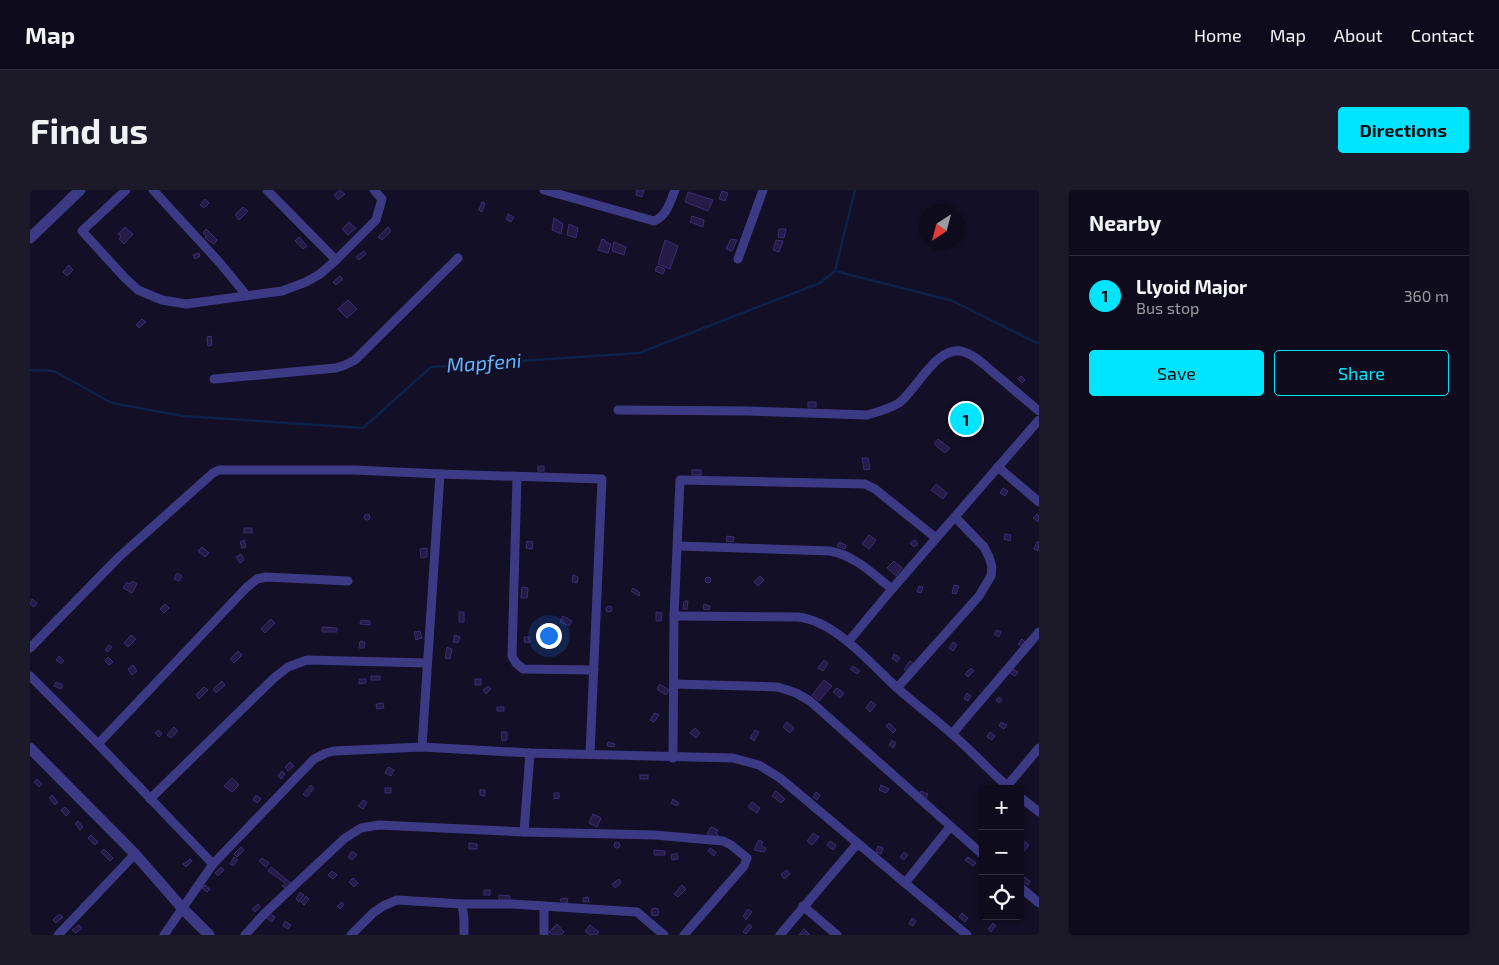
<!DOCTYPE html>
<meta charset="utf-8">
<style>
:root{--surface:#0e0b1c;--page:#1c1929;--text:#f1f3f6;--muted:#9b9ba3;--line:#2e2b3b;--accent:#00e5ff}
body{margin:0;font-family:"Exo 2",sans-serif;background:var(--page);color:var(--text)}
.controls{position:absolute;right:15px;bottom:15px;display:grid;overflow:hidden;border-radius:5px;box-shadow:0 1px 4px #0004}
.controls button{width:45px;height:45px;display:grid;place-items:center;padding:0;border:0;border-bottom:1px solid var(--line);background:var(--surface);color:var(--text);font:25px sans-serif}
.compass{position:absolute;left:889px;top:15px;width:45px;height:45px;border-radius:50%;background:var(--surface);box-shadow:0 1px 4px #0004;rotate:216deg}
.you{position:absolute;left:518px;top:445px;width:18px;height:18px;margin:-12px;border:4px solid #fff;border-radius:50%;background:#1a73e8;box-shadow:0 0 0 8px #1a73e833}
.badge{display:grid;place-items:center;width:32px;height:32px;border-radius:50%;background:var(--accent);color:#111;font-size:16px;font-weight:700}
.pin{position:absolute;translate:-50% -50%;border:2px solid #fff;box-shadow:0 1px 5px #0006}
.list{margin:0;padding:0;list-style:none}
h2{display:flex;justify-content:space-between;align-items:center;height:65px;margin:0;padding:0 20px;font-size:21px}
h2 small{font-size:16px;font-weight:400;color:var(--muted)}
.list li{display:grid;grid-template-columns:32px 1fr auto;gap:15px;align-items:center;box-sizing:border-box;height:80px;padding:0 20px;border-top:1px solid var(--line)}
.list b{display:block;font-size:19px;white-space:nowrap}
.list p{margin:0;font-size:16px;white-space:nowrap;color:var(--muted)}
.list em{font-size:16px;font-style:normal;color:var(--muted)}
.actions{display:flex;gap:10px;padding:15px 20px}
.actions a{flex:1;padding:11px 0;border:1px solid var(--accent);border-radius:5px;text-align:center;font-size:18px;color:var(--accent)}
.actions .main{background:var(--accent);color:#111}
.icon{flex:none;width:28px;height:28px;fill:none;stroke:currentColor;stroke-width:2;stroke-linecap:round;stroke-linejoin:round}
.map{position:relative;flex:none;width:1009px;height:745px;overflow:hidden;border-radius:5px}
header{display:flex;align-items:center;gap:30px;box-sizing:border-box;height:70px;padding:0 25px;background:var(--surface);border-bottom:1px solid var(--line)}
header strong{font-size:24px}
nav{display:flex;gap:28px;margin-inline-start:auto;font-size:18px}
.intro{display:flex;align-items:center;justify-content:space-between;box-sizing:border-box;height:120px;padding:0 30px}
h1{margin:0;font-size:35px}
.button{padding:12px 22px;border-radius:5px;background:var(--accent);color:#111;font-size:18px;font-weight:700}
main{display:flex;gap:30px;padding:0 30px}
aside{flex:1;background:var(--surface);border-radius:5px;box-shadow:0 1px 4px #0004}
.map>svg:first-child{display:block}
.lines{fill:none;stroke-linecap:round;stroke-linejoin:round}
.stream{stroke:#0c2248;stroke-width:2.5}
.building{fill:#241b47;stroke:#3b2d73}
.minor{stroke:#3d3a85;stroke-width:9}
.tertiary{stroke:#3d3a85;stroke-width:11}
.labels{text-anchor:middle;stroke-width:4;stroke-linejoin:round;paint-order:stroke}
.water-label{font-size:20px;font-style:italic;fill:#62b6ff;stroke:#130f26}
</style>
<header>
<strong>Map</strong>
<nav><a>Home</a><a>Map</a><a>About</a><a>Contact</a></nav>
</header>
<div class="intro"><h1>Find us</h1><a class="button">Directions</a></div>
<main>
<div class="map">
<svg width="1009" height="745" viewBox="0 0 1009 745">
<rect width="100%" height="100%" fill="#130f26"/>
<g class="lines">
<!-- stream -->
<g class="stream">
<polyline points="805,81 923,111 1009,154"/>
<polyline points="805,81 825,0"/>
<polyline points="0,180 24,181 82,213 153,226 333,238 401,177 609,163 790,93 805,81"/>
</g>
</g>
<!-- building -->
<g class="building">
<polygon points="310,0 315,4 308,10 304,5"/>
<polygon points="607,0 614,0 612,7 606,5"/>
<polygon points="692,1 698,3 695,11 689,9"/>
<polygon points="658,2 683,10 678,21 655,12"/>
<polygon points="175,9 179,13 174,18 170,15"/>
<polygon points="452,12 455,13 452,22 449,20"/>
<polygon points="213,17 218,21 209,30 205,25"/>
<polygon points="478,24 484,27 481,32 476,29"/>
<polygon points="662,26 674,30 673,37 660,32"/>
<polygon points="524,28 533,34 531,44 522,40"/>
<polygon points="319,32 326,38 318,45 312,39"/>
<polygon points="539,34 548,38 546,48 537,45"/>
<polygon points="95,37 103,44 94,54 89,49 91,46 88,44"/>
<polygon points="358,37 361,41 352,50 348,47"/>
<polygon points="176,39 187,50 184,54 175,48 176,46 173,43"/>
<polygon points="749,39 756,39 754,48 748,47"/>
<polygon points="269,47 277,56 273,59 265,51"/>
<polygon points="572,49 575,50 575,52 581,54 578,63 568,60"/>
<polygon points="701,49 707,50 702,61 696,59"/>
<polygon points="635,50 648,56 640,79 628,74"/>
<polygon points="746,50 753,51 749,62 743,60"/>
<polygon points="584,52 596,57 594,65 582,61"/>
<polygon points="334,61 336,64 329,70 326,67"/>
<polygon points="169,63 170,66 165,69 163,65"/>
<polygon points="39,75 43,80 37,86 33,82"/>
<polygon points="627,76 635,79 633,84 625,81"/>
<polygon points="310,86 313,89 306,95 303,92"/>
<polygon points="318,110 327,119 317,128 308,119"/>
<polygon points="112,129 116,132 109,138 106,135"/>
<polygon points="181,146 182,155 178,156 177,147"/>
<polygon points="991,186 995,190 992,193 988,189"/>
<rect x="778" y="212" width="8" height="5"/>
<polygon points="908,249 920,258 915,263 904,254"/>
<polygon points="832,268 838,268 840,279 834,280"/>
<rect x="508" y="276" width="6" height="5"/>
<rect x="662" y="280" width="9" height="5"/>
<polygon points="906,294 917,303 913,309 901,300"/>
<polygon points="973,298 978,301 975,306 970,303"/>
<polygon points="1007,324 1009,326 1008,332 1003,328"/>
<circle cx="337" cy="327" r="3"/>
<rect x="214" y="338" width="8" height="5"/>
<polygon points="975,344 981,345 980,351 974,349"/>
<polygon points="839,345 846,350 839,359 832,354"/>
<polygon points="697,346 704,347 703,352 696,351"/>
<polygon points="214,350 216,357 212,358 210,352"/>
<polygon points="885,350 888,354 884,357 880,353"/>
<polygon points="497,351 503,352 502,359 496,358"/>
<polygon points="809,352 816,355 815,359 807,356"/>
<polygon points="1007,352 1009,352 1008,361 1004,359"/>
<polygon points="172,357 179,363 175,367 168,361"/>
<polygon points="397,358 397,367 391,368 390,359"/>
<polygon points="211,364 214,370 210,373 206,367"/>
<polygon points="864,371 872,378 866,386 857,378"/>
<polygon points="147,383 152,386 149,391 144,389"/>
<polygon points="543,385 548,387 547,393 542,392"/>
<polygon points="730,386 734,390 728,396 724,392"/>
<circle cx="678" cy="390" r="3"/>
<polygon points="102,391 107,394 102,403 93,398 97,392 100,394"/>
<polygon points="924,395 929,396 926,404 922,403"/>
<polygon points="889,396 893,397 891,403 887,402"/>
<polygon points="492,397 498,398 497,408 491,408"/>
<polygon points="603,398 610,403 609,406 601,401"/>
<polygon points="2,409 7,413 4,417 0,414"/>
<polygon points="654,411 658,411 657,419 653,419"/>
<polygon points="135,414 139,418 134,423 130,419"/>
<polygon points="674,414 680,416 679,420 673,419"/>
<circle cx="579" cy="419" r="3"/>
<rect x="429" y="422" width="5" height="10"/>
<polygon points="626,422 632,423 631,431 626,431"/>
<polygon points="533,426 542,431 539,436 530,432"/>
<polygon points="241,429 245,433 235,443 231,439"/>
<polygon points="331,430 340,431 340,435 330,434"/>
<polygon points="292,437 307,438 307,442 292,442"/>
<polygon points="967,440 971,442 969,447 964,444"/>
<polygon points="390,441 392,448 386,450 384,442"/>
<polygon points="101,445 106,449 98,457 94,453"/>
<polygon points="425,445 430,447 428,453 423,452"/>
<polygon points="494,447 499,447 500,452 495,453"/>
<polygon points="992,449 996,453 992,457 988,454"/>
<polygon points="330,451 335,452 334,458 329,458"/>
<polygon points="923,452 927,455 923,461 919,458"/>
<polygon points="79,455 82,457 78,462 75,460"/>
<polygon points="417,457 422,459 420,469 415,468"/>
<polygon points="208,461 212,465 204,473 200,469"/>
<polygon points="864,464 870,468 867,472 862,468"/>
<polygon points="29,466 34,471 31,474 26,470"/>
<polygon points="78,467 83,472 79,475 75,471"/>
<polygon points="794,470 798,473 793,481 788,478"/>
<polygon points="880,471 885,475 878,483 874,479"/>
<polygon points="103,475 107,481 102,485 98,479"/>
<polygon points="823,476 830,481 827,484 820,479"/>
<polygon points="941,478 944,481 938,487 935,484"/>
<polygon points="983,479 988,482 985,486 980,483"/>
<rect x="341" y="486" width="9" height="4"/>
<polygon points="329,489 336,489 336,493 329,494"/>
<rect x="445" y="489" width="6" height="6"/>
<polygon points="794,490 802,496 789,511 782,505"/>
<polygon points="192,491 195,495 186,503 183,499"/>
<polygon points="26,492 33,495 31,499 24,496"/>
<polygon points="630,494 639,500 636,505 627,499"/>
<polygon points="458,496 461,499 456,504 453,500"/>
<polygon points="174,497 178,500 169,509 166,505"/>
<polygon points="807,498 814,503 810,508 803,502"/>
<polygon points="937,503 941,506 938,511 934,509"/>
<circle cx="969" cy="510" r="2.5"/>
<polygon points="841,511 846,515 840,522 836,518"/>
<polygon points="353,513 354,518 347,519 346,514"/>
<rect x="467" y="517" width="7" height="4"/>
<polygon points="625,523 629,525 624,532 620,530"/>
<polygon points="757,532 764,538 760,543 753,537"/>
<polygon points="971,532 977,535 974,539 969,536"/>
<polygon points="859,533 866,540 863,543 856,536"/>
<polygon points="144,537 148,541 141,548 137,545"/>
<polygon points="665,538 670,543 666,548 660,543"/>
<polygon points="129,540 132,544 129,547 125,543"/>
<polygon points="725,540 729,542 724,551 720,548"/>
<polygon points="471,542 477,542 477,550 472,551"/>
<polygon points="960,542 965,546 962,550 957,547"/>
<polygon points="862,550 866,553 863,558 859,555"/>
<polygon points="578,552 585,554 584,557 577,556"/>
<polygon points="260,572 264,576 258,581 255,577"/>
<polygon points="358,577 364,580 361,586 355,583"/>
<polygon points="252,581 255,584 251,589 248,586"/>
<rect x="610" y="585" width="8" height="4"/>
<polygon points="202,588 209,595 202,602 194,596"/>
<polygon points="7,589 12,594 9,597 4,592"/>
<polygon points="281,595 284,598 277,607 273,604"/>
<polygon points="851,595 859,599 856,603 849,600"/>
<rect x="355" y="598" width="6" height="5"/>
<polygon points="450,600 455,600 455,606 450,605"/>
<polygon points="746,601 755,609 751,613 742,606"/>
<polygon points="891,601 898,604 896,609 889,605"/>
<polygon points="786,602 790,605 787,610 783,607"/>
<polygon points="524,603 529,603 529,608 524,609"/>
<polygon points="22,605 28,612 25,615 19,608"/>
<polygon points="226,605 231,609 227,613 223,610"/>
<polygon points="643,609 649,613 647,616 641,613"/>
<polygon points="333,610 337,612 333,619 328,616"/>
<polygon points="722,612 730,618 727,623 718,617"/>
<polygon points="35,617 40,622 36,626 31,620"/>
<polygon points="563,624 571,628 567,637 559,633"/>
<polygon points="48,631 53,637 50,640 45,634"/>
<polygon points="681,637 688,640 686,643 689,646 687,650 677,644"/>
<polygon points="783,643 789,647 782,655 777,651"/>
<polygon points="61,645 68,652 65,655 58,648"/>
<polygon points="992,649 999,655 994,661 990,658 990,651"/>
<polygon points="729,650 733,652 731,656 736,658 734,662 724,660"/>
<polygon points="800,651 806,655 803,660 797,655"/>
<circle cx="587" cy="655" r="3"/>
<polygon points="439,653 447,654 447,659 439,659"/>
<polygon points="848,656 853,658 851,664 846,662"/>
<polygon points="211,657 214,660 207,667 204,664"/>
<polygon points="680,658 686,662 684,666 678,661"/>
<polygon points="74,659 83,668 80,671 71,662"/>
<polygon points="624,660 635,661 635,665 624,665"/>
<polygon points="322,661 327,665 322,670 318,667"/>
<polygon points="874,662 878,665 874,670 870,667"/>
<polygon points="647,663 648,669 642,670 641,665"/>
<polygon points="204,667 208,670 203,676 200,674"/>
<polygon points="938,667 946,673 943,676 935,670"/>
<polygon points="232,668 239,673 236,677 229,671"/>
<polygon points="160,669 162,671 156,677 153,674"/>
<polygon points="191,677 194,680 188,686 185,683"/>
<polygon points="241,677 261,693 257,699 252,696 255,693 238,681"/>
<polygon points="757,680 760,684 754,689 751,684"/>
<polygon points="302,681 307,685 303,689 298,685"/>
<polygon points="994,687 1000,691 998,695 991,690"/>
<polygon points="323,688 328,693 324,697 319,692"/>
<polygon points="589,689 591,693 585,698 582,694"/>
<polygon points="175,695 180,699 177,702 172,698"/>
<polygon points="652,695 656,699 648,707 644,704"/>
<rect x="454" y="700" width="6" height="5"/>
<polygon points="270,702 274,705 269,712 266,709"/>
<polygon points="469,705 480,706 480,711 469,710"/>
<polygon points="276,706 279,709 274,715 271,712"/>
<polygon points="558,707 559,712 553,712 553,708"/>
<polygon points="537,708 538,712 532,714 530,709"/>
<polygon points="312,712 314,715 310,719 307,716"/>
<polygon points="228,714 230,717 225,722 222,719"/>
<circle cx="625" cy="722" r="4"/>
<polygon points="718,719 722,722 716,730 713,726"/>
<polygon points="238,722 245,727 242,732 235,727"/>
<polygon points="932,723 938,728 935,732 929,727"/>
<polygon points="29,724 33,727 26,733 23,730"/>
<polygon points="882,728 886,731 883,736 879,734"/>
<polygon points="255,731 261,735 258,739 253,736"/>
<polygon points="963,733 966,736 961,742 958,739"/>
<polygon points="527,734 534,742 531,745 523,745 519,742"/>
<polygon points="719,734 722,737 716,744 713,742"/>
<polygon points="49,735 52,738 46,743 42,740"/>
<polygon points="560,735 569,742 566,745 560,745 555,741"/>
<polygon points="774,739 780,745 769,745"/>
</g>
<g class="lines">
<!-- minor -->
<g class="minor">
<polyline points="96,0 52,41 95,88 108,100 132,110 156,114 252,101 276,92 290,84 306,70 346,30 352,9 344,0"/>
<polyline points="123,0 190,73 217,106"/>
<polyline points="237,0 306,70"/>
<path d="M 514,0 L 624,31 C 637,26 640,12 645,0"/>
<polyline points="708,69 733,0"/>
<polyline points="184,189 306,178 315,175 325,170 428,68"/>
<path d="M 588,220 L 717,221 L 837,225 C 848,222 859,219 869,213 C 887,200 907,153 934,162 C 946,166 956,176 965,184 C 980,196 994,209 1009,221"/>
<polyline points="968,277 1009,312"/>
<polyline points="487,287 482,466 486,473 493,479 564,480"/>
<path d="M 648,356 L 800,361 C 824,365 843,384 862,399"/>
<path d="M 644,426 L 768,427 C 805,431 839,472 866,497 C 884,513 904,528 922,544 C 942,561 960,582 981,599"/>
<polyline points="818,452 862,399 1009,230"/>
<polyline points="0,458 89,367 183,283 189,280 324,280 410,284 572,289 560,564"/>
<polyline points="0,486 68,554 183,674"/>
<polyline points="644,494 748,497 766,503 780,511 953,665"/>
<polyline points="867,498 949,406 961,386 962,377 959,367 954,357 925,327"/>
<polyline points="922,544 1009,442"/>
<polyline points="68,554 216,398 227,389 236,387 318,391"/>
<polyline points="392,557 410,284"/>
<polyline points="643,568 644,426 650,290 835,294 845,299 906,348"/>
<polyline points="977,596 1009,558"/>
<polyline points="990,607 1009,622"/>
<polyline points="120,609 244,488 258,477 277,470 397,473"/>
<polyline points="494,642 500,563"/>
<polyline points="875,693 920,637"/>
<polyline points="990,697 1009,713"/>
<polyline points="432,714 434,729 434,745"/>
<polyline points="514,716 514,745"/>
<polyline points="773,716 807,745"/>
<polyline points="28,745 105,664"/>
<polyline points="134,745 183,674 284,569 296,563 304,561 392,557 500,563 703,568 729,575 750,588 937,745"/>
<polyline points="215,745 234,724 315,648 331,638 349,635 494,642 625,645 693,651 701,655 717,668 714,676 654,745"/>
<polyline points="321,745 343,723 353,716 367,710 432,714 482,714 607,722 634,745"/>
<polyline points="750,745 827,654"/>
</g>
<!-- tertiary -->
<g class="tertiary">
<polyline points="0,48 50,0"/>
<polyline points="0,558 105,664 153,719 179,745"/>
</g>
</g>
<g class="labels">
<!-- water labels -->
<g class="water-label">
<text transform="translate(454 173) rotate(-4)" y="7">Mapfeni</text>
</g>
</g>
</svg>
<div class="controls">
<button>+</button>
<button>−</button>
<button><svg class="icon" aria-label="locate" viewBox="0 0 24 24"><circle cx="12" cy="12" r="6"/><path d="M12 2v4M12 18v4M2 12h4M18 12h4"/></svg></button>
</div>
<svg class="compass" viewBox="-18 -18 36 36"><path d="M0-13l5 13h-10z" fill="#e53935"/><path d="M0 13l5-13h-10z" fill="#9b9ba3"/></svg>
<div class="you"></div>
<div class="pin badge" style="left:936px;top:229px">1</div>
</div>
<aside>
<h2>Nearby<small></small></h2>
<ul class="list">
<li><span class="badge">1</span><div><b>Llyoid Major</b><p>Bus stop</p></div><em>360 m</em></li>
</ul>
<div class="actions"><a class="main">Save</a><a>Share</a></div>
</aside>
</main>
